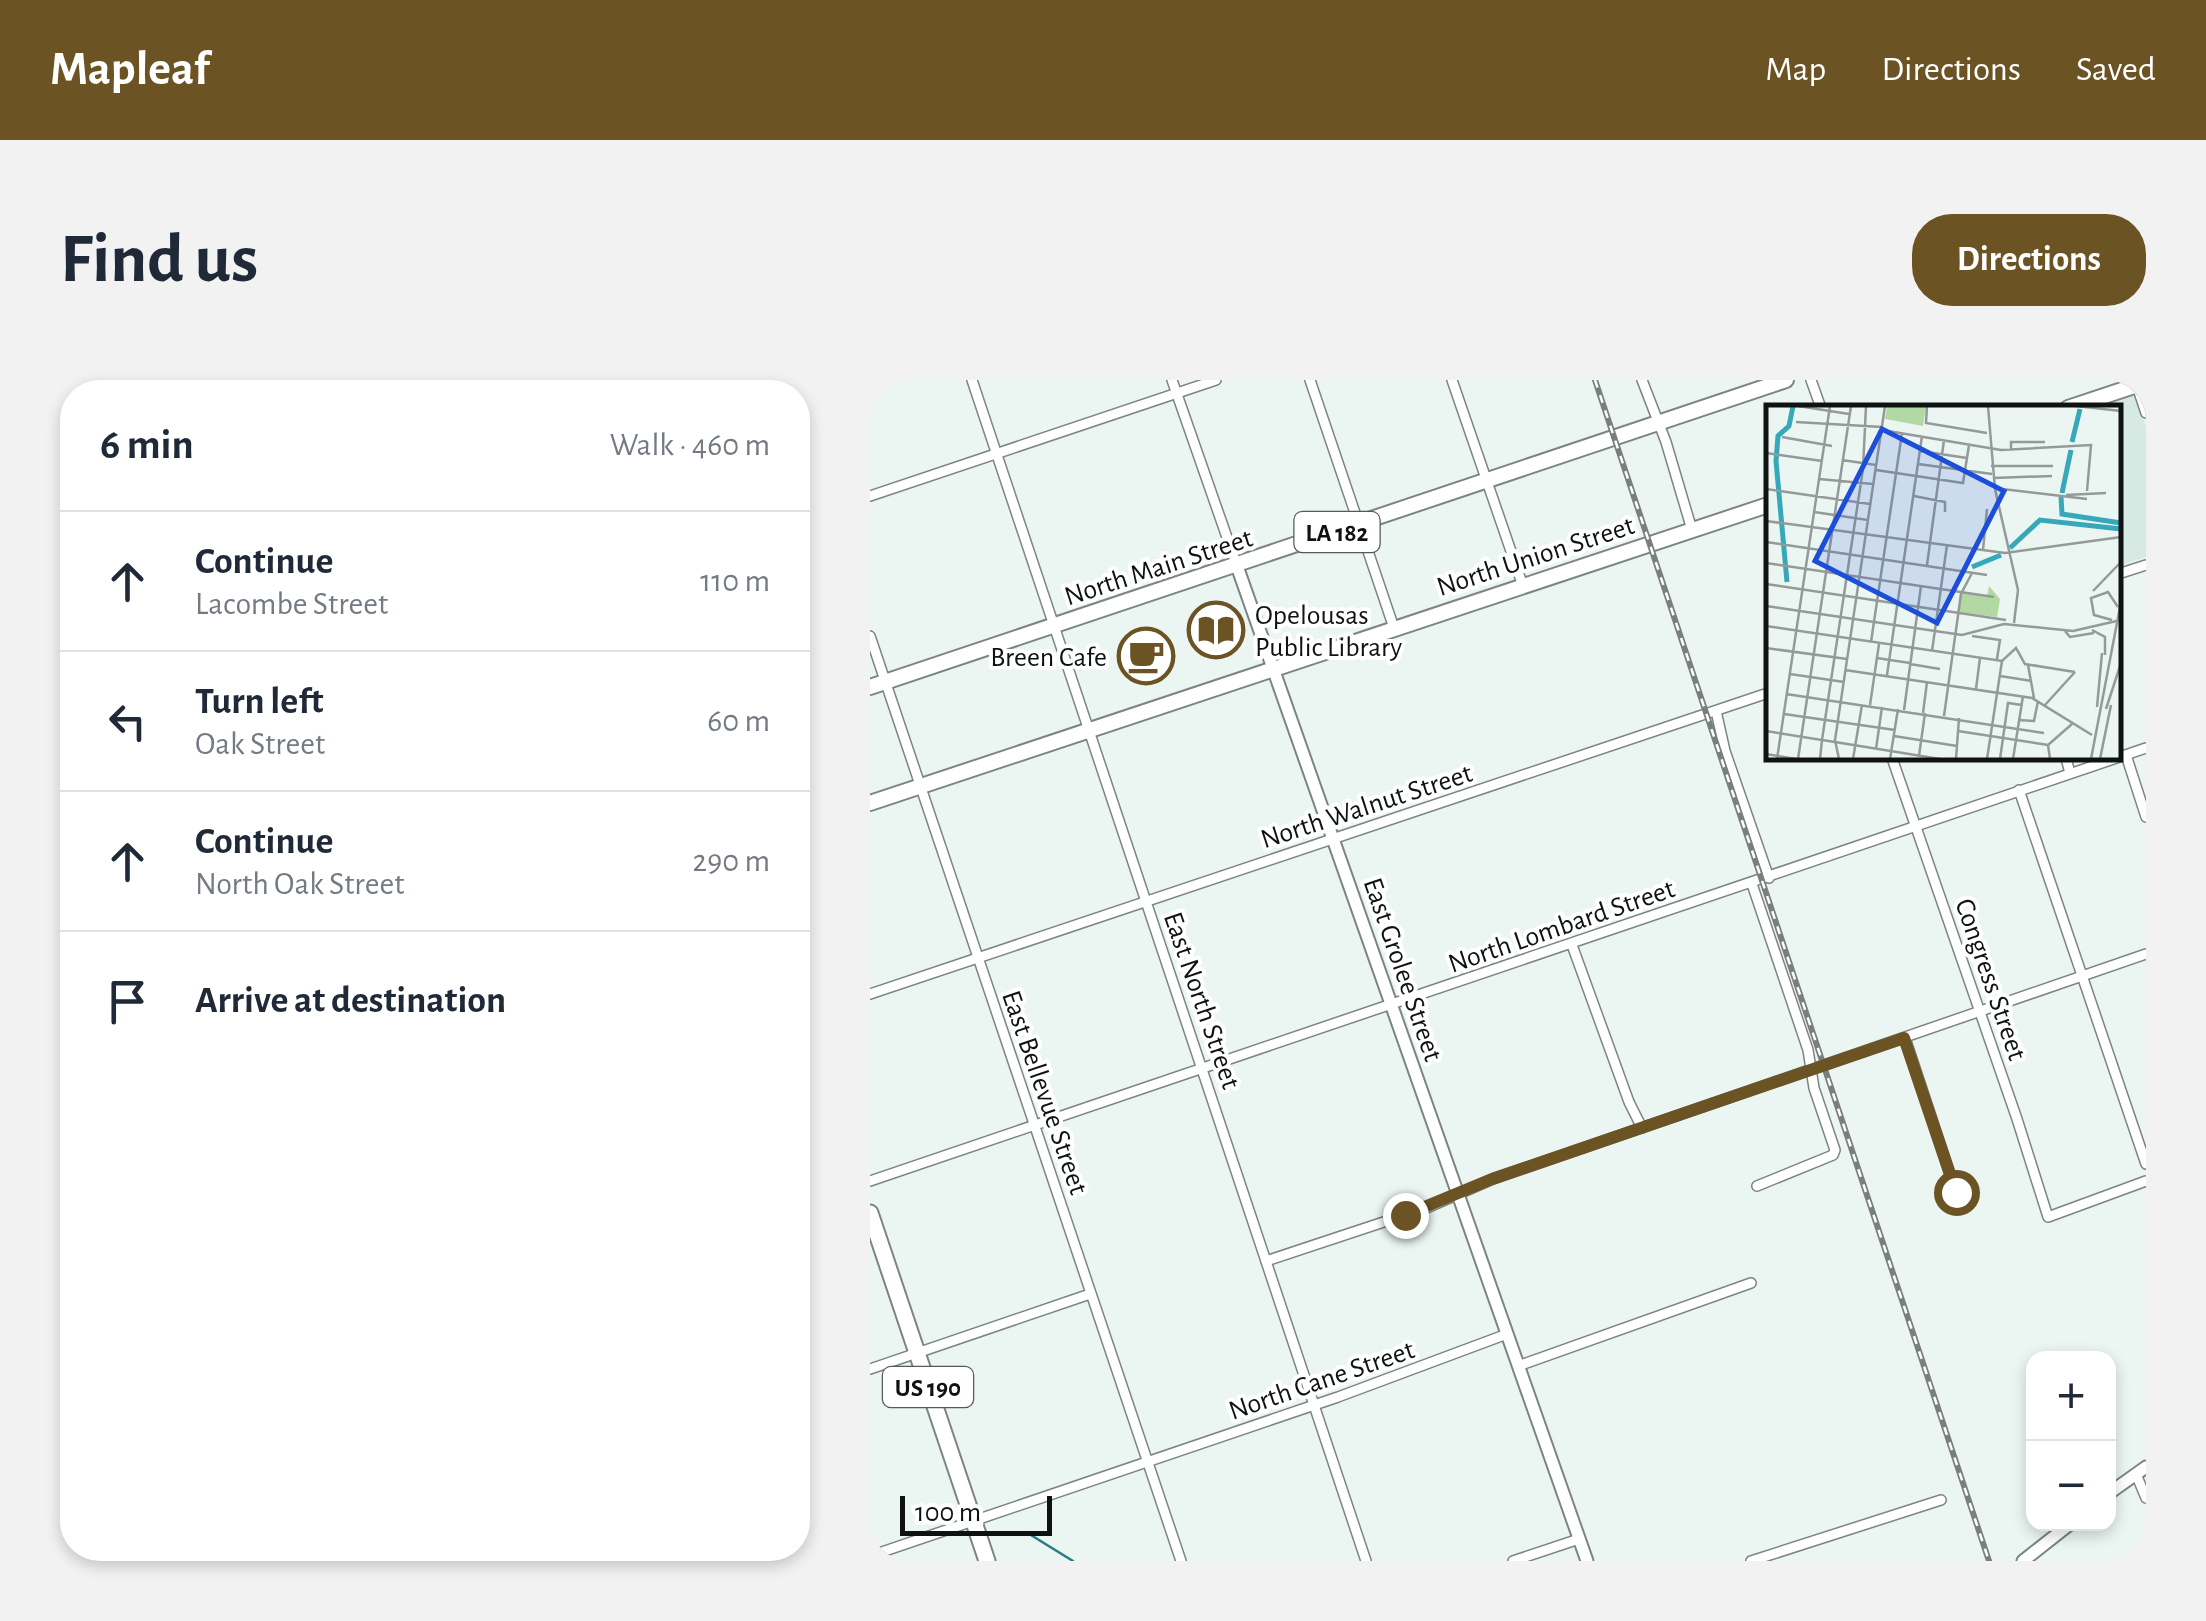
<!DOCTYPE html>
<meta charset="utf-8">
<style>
:root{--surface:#fff;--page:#f2f2f3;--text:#1f2937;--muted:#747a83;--line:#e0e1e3;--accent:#6b5323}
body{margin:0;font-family:"Alegreya Sans",sans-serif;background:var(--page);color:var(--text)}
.controls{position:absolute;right:30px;bottom:30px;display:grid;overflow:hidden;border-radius:20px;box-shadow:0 5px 15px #0003}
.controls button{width:90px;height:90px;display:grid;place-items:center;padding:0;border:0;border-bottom:2px solid var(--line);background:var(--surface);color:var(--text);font:50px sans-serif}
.scale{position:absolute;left:30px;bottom:25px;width:152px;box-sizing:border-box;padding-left:10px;border:5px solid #0e1211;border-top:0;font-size:28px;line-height:35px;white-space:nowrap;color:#0e1211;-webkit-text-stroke:8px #fff;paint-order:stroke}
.stop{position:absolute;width:30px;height:30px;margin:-22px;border:8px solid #6b5323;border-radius:50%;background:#fff}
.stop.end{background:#6b5323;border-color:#fff;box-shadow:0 2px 10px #0008}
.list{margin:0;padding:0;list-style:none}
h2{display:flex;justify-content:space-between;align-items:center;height:130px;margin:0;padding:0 40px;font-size:42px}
h2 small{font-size:32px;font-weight:400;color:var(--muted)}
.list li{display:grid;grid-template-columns:65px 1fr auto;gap:30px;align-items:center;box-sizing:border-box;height:140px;padding:0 40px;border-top:2px solid var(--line)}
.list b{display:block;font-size:38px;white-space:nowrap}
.list p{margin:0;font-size:32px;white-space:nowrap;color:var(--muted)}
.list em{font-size:32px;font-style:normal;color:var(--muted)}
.icon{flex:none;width:55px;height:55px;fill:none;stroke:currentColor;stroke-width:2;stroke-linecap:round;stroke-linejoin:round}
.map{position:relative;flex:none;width:1276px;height:1181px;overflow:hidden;border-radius:40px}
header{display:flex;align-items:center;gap:60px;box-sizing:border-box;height:140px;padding:0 50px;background:var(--accent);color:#fff}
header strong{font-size:48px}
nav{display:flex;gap:55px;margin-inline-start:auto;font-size:35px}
.intro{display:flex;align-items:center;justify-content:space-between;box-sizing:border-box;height:240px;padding:0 60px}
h1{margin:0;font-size:70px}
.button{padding:25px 45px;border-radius:40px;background:var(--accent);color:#fff;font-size:35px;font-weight:700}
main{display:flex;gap:60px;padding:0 60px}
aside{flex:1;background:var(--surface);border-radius:40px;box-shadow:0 5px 15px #0003}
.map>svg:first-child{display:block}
.built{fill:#d6e9e3}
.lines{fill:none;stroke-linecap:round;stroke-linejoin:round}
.stream{stroke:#2b7b87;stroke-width:2.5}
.street-casing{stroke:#7c8582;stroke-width:12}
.secondary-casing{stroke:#7c8582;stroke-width:15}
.primary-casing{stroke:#7c8582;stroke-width:18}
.highway-casing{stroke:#7c8582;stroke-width:19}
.street{stroke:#fff;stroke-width:9}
.secondary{stroke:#fff;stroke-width:11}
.primary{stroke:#fff;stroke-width:14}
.highway{stroke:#fff;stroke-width:15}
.rail-casing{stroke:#797f7d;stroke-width:6}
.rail{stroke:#fff;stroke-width:2.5;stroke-dasharray:8;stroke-linecap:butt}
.route{stroke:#6b5323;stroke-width:12}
.labels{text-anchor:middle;stroke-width:8;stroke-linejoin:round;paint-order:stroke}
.shield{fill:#fff;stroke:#565958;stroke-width:2.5}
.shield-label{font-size:25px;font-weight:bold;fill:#0e1211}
.street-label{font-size:28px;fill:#0e1211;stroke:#fff}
.poi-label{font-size:28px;fill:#0e1211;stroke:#fff;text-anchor:start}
.inset-river{fill:none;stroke:#37a8b9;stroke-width:5}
.inset-road{fill:none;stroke:#939a98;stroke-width:2.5}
.view{fill:#1d4ed8;fill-opacity:0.15;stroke:#1d4ed8;stroke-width:5}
.inset-edge{fill:none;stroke:#0e1211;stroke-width:5}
</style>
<header>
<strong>Mapleaf</strong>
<nav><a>Map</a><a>Directions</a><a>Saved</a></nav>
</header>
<div class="intro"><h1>Find us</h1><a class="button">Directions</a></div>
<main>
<aside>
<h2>6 min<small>Walk · 460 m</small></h2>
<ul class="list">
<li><svg class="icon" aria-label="ahead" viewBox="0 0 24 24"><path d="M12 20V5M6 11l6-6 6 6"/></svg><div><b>Continue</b><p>Lacombe Street</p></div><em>110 m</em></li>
<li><svg class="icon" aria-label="left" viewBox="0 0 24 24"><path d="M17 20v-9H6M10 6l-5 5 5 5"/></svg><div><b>Turn left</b><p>Oak Street</p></div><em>60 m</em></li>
<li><svg class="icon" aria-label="ahead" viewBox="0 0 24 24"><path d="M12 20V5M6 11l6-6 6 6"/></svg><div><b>Continue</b><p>North Oak Street</p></div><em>290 m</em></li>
<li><svg class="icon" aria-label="arrive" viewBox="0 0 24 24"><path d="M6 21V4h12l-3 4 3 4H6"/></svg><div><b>Arrive at destination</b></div></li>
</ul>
</aside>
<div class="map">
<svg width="1276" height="1181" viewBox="0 0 1276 1181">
<rect width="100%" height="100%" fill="#ebf5f2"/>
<!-- built -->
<polygon class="built" points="1266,14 1276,47 1276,177 1249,186 1248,28 1227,28"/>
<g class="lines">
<!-- stream -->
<polyline class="stream" points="156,1152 203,1181"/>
<!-- street casing -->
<g class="street-casing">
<g id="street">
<polyline points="102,0 496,1181"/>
<polyline points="302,0 367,186"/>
<polyline points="440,0 524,248"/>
<polyline points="582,0 653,206"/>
<polyline points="772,0 796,62 822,150"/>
<polyline points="941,0 951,28"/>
<polyline points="1267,6 1276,33"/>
<polyline points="0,116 346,0"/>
<polyline points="1248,194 1276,185"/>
<polyline points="0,256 311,1181"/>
<polyline points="846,331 855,371 899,498"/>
<polyline points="1256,375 1276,437"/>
<polyline points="1022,378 1147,739 1178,837 1276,801"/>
<polyline points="1196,378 1200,393"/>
<polyline points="1149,410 1276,784"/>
<polyline points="882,504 938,670 944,708 965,770 963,775 887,806"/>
<polyline points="702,565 759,722 772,748"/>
<polyline points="0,614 898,313"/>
<polyline points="1035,658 1086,812"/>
<polyline points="0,801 1276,368"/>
<polyline points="396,881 559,827 623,799 1276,574"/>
<polyline points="648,986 881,903"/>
<polyline points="0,989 220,914"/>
<polyline points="1266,1094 1276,1118"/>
<polyline points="0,1176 468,1017 637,954"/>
<polyline points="643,1181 709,1159"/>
<polyline points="881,1181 1071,1120"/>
</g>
</g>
<!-- secondary casing -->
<g class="secondary-casing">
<g id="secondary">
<polyline points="367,186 717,1181"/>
<polyline points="1238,1114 1276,1087"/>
<polyline points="1153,1181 1200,1144"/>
</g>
</g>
<!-- primary casing -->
<g class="primary-casing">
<g id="primary">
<polyline points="1198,28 1276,2"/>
<polyline points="0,307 916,0"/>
<polyline points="0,423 898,125"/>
</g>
</g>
<!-- highway casing -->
<g class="highway-casing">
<polyline id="highway" points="0,833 117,1181"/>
</g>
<!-- street -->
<use href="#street" class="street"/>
<!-- secondary -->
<use href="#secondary" class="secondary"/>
<!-- primary -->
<use href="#primary" class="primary"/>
<!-- highway -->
<use href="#highway" class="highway"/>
<!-- rail casing -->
<g class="rail-casing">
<polyline id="rail" points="725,0 1119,1181"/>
</g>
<!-- rail -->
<use href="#rail" class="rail"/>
</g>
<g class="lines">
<!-- route -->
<polyline class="route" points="535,835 622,799 1034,658 1086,812"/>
</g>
<!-- icons -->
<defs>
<g id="library-ring" transform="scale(2.875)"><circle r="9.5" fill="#fff" stroke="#6b5323" stroke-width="1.5"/><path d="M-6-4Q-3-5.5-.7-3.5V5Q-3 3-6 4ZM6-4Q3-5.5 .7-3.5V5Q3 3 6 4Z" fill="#6b5323"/></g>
<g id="cafe-ring" transform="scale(2.875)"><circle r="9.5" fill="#fff" stroke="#6b5323" stroke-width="1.5"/><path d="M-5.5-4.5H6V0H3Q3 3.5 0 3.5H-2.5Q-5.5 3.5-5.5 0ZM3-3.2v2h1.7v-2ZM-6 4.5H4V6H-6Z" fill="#6b5323"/></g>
</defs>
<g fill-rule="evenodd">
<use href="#library-ring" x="346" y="250"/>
<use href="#cafe-ring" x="276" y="276"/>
</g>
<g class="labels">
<!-- shield labels -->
<g class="shield">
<rect x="424.5" y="132" width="85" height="40" rx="8"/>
<rect x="13" y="987" width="90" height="40" rx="8"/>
</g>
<g class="shield-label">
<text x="467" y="161">LA 182</text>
<text x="58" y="1016">US 190</text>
</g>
<!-- street labels -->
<g class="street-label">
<text transform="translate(665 175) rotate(-18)" y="10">North Union Street</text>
<text transform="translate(288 186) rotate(-18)" y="10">North Main Street</text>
<text transform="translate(496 425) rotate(-18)" y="10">North Walnut Street</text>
<text transform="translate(691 545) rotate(-19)" y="10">North Lombard Street</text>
<text transform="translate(534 589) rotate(71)" y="10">East Grolee Street</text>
<text transform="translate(1122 599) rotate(71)" y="10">Congress Street</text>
<text transform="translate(333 620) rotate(71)" y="10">East North Street</text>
<text transform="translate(176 712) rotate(71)" y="10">East Bellevue Street</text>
<text transform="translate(451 999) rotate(-19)" y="10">North Cane Street</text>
</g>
<!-- poi labels -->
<g class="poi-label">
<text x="385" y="244">Opelousas<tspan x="385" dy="32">Public Library</tspan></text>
<text x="237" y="286" text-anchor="end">Breen Cafe</text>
</g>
</g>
<!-- overview -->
<g transform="translate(896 25)">
<rect width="355" height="355" fill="#ebf5f2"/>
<path d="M 121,1 L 160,1 L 157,21 L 119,14 ZM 223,181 L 234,194 L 231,212 L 193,207 L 196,188 L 221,192 Z" fill="#b2d9a4"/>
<path class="inset-river" d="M 306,37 L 314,4M 296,88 L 305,45M 295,92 L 296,109 L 355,118M 244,143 L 274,115 L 355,124M 206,162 L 235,150M 21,177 L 10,56 L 12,31 L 23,21 L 27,1"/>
<path class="inset-road" d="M 32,1 L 83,9M 161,1 L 160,18 L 221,28M 222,1 L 229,84 L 252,185 L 248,218M 310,1 L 355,6M 30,17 L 116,22M 116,25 L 235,45 L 325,40 L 321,86M 16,32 L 66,41M 154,46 L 201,53M 245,46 L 245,37 L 279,37M 0,48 L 56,56M 76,55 L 110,60M 152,59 L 226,69M 225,61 L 287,61M 110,65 L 197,78 L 203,40M 227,73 L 286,71M 53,74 L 107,79M 228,83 L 321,94M 0,84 L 104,99M 300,90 L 340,88M 148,91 L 179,97 L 179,107M 48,107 L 102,115M 0,116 L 239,148 L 355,132M 0,137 L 221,170M 217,145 L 221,104M 0,158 L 228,192M 161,160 L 178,35M 0,179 L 240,215M 327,186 L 355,157M 0,201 L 196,230 L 238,219 L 307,226 L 355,215M 346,215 L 328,210 L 325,193 L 342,187 L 352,202M 0,221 L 236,256 L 250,243 L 259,259 L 309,267M 326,225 L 339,232 L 339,250M 299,226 L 304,232 L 328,228M 206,231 L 234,235 L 231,254M 105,237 L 136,28M 0,243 L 81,254M 166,246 L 181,140M 111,253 L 144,258M 144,259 L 174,264M 262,260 L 268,293M 79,265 L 266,293 L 326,330M 24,269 L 78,277M 121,270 L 156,31M 234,271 L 266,276M 210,284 L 214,253M 20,289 L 278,328M 104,300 L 113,239M 279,300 L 309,267M 331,302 L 336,248M 340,304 L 355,258M 138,305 L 155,181M 157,308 L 161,277M 18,309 L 129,325M 178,311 L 195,189 L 206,168M 252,315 L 268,316 L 272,296M 0,326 L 56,335 L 54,354M 192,326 L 282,340M 128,331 L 191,341M 69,337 L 174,354M 69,337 L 56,335 L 97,64 L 100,1M 110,344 L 116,302M 0,349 L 30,354M 153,351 L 159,308M 11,354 L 64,1M 32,354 L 85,1M 73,354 L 69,335 L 119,1M 87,354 L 96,300M 124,354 L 132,304M 190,354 L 193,313M 221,354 L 236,256M 234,354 L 242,298 L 256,300M 247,354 L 257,291M 284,354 L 282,340 L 306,319M 325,354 L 355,197M 334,354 L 345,300"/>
<path class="view" d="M 116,24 L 238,86 L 171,218 L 49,156 Z"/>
<rect width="355" height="355" class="inset-edge"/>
</g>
</svg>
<div class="controls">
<button>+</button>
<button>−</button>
</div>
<div class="scale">100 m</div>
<div class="stop" style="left:1086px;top:812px"></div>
<div class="stop end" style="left:535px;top:835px"></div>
</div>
</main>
